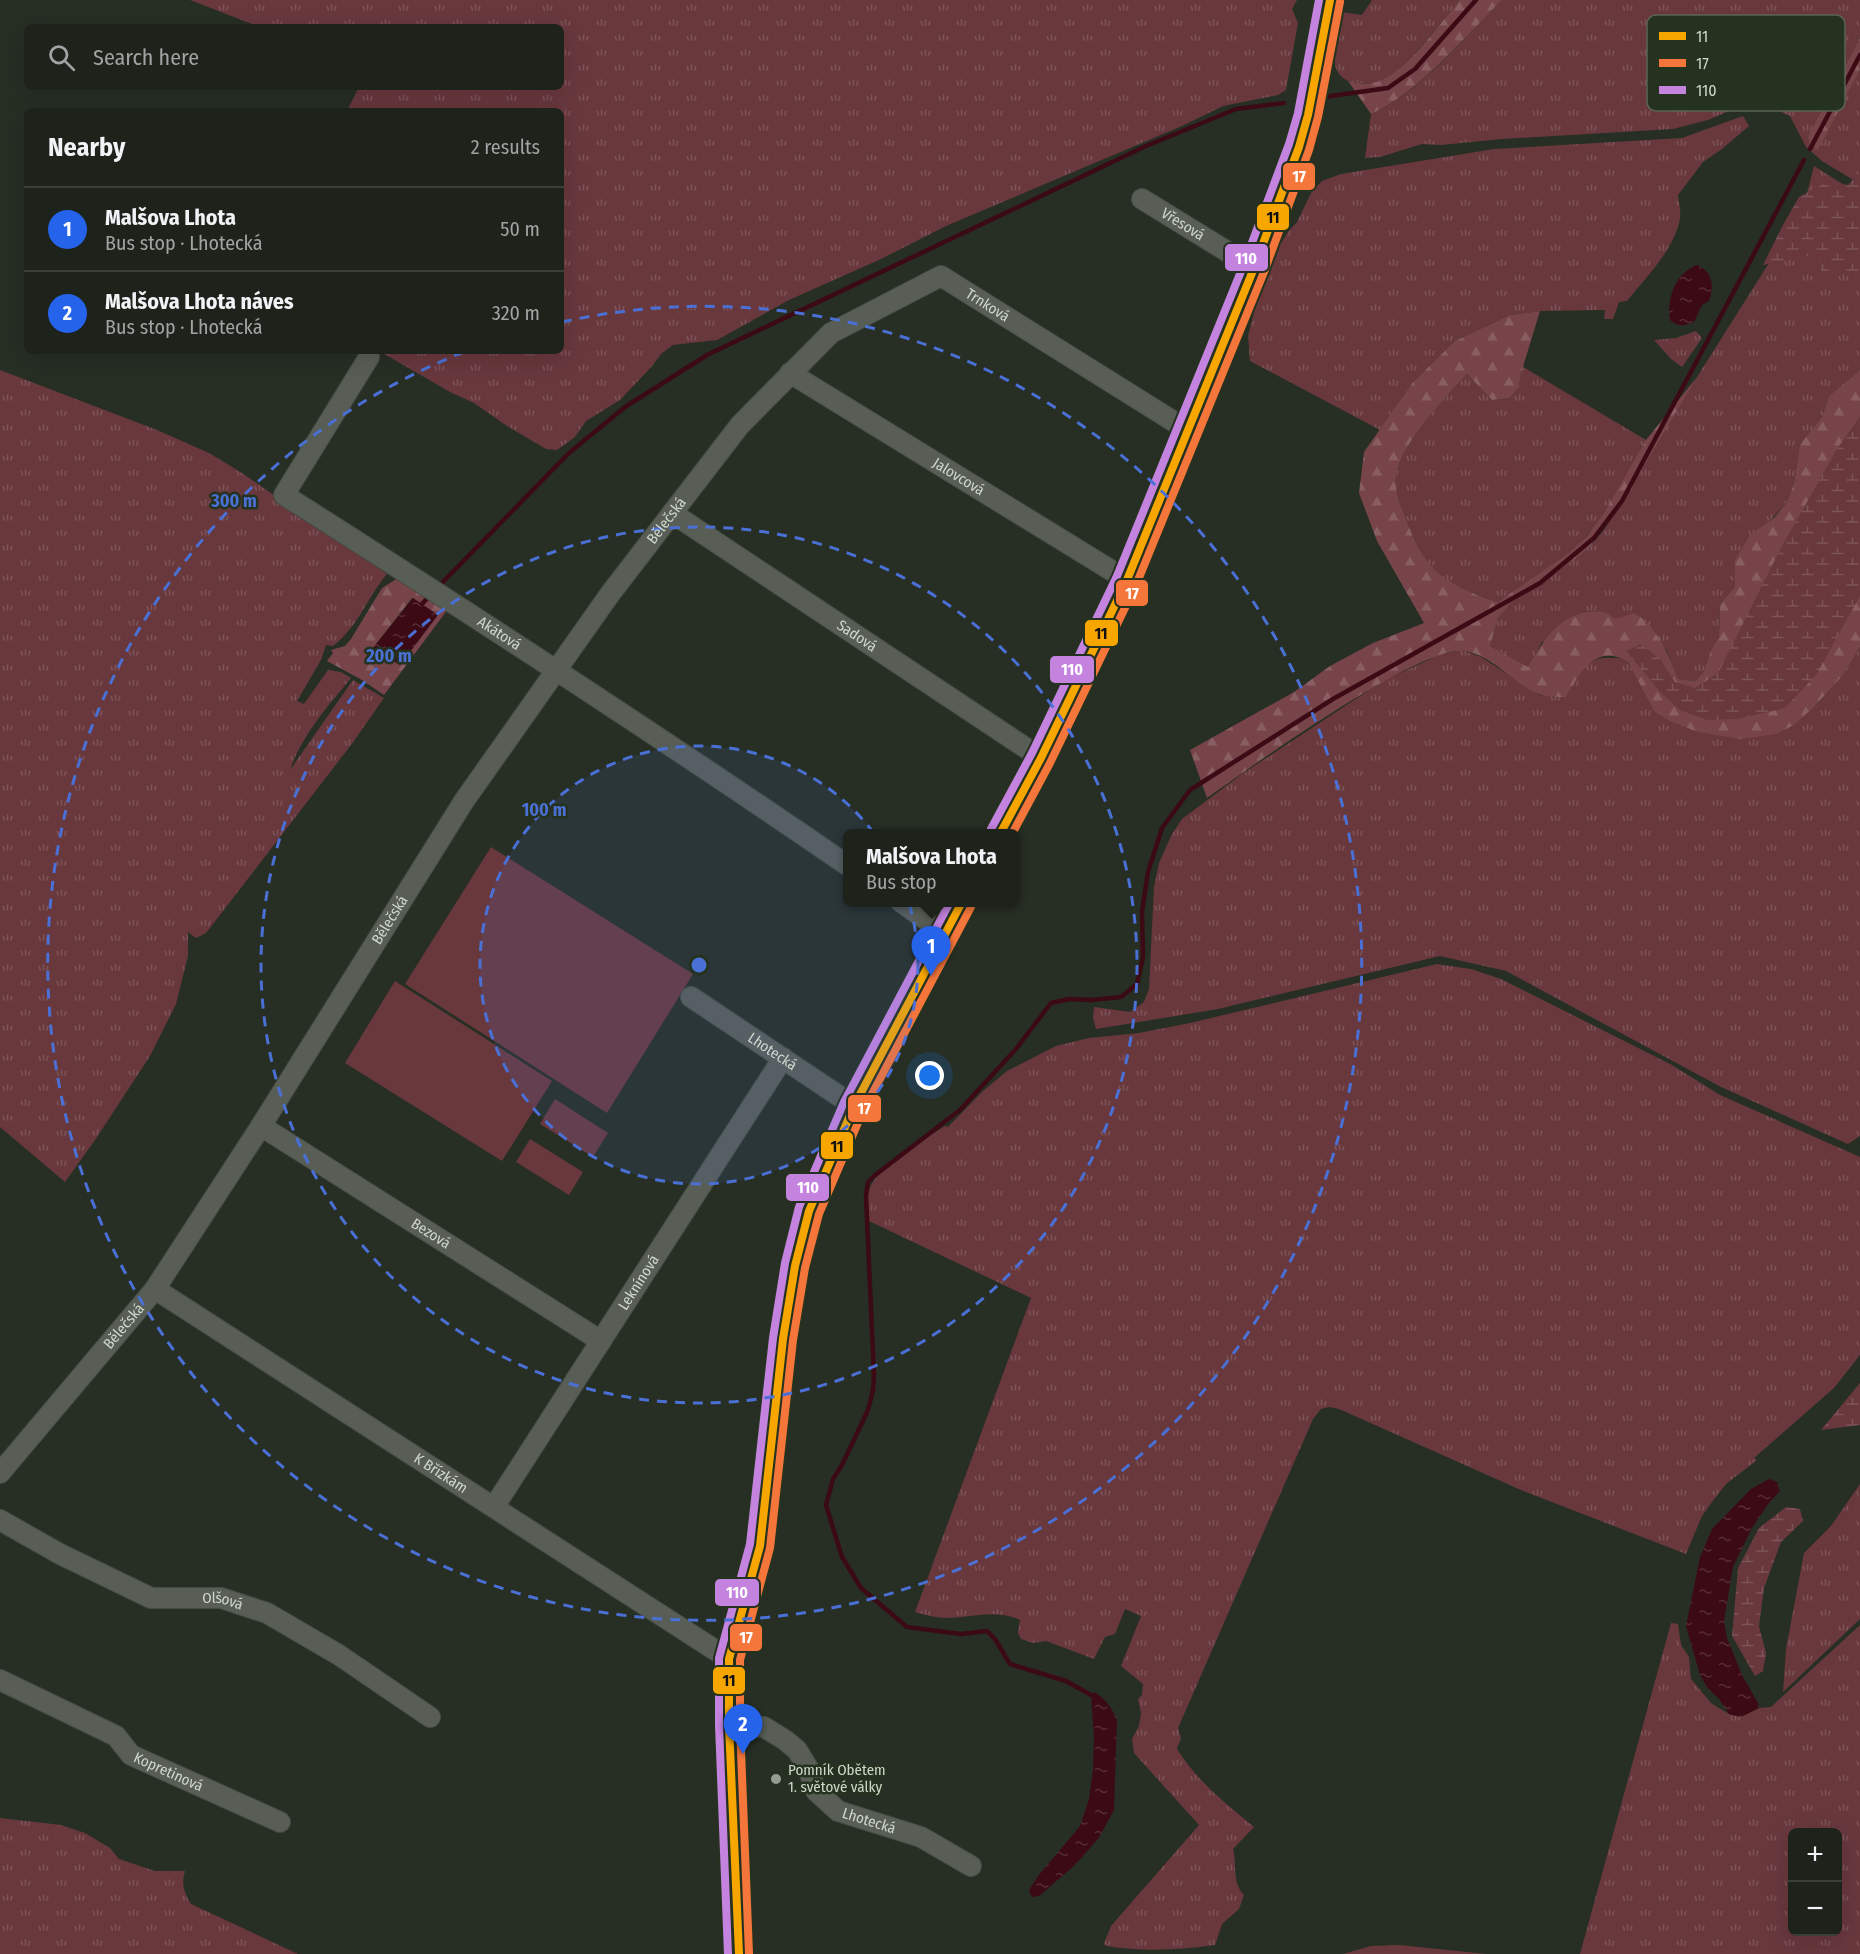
<!DOCTYPE html>
<meta charset="utf-8">
<style>
:root{--surface:#1d221b;--page:#252a24;--text:#f1f3f6;--muted:#a0a4a3;--line:#3b3f3a;--accent:#2563eb}
body{margin:0;font-family:"Fira Sans Condensed",sans-serif;background:var(--page);color:var(--text)}
.controls{position:absolute;right:18px;bottom:18px;display:grid;overflow:hidden;border-radius:9px;box-shadow:0 6px 24px #0002}
.controls button{width:54px;height:54px;display:grid;place-items:center;padding:0;border:0;border-bottom:2px solid var(--line);background:var(--surface);color:var(--text);font:30px sans-serif}
.you{position:absolute;left:930px;top:1076px;width:21px;height:21px;margin:-15px;border:4px solid #fff;border-radius:50%;background:#1a73e8;box-shadow:0 0 0 9px #1a73e833}
.badge{display:grid;place-items:center;width:39px;height:39px;border-radius:50%;background:var(--accent);color:#fff;font-size:20px;font-weight:700}
.pin{position:absolute;translate:-50% -50px;filter:drop-shadow(0 2px 3px #0008)}
.pin::after{content:'';position:absolute;top:32px;width:21px;height:18px;background:inherit;clip-path:polygon(0 0,100% 0,50% 100%)}
.popup{position:absolute;left:843px;top:829px;width:177px;height:78px;box-sizing:border-box;display:grid;place-content:center;border-radius:9px;background:var(--surface);filter:drop-shadow(0 2px 4px #0005);font-size:20px;white-space:nowrap;color:var(--muted)}
.popup b{font-size:22px;color:var(--text)}
.popup::after{content:'';position:absolute;left:50%;top:100%;margin-left:-12px;border:12px solid transparent;border-top-color:var(--surface)}
.list{margin:0;padding:0;list-style:none}
h2{display:flex;justify-content:space-between;align-items:center;height:78px;margin:0;padding:0 24px;font-size:26px}
h2 small{font-size:20px;font-weight:400;color:var(--muted)}
.list li{display:grid;grid-template-columns:39px 1fr auto;gap:18px;align-items:center;box-sizing:border-box;height:84px;padding:0 24px;border-top:2px solid var(--line)}
.list b{display:block;font-size:22px;white-space:nowrap}
.list p{margin:0;font-size:20px;white-space:nowrap;color:var(--muted)}
.list em{font-size:20px;font-style:normal;color:var(--muted)}
.icon{flex:none;width:33px;height:33px;fill:none;stroke:currentColor;stroke-width:2;stroke-linecap:round;stroke-linejoin:round}
.map{position:relative;flex:none;width:1860px;height:1954px;overflow:hidden}
.search{position:absolute;background:var(--surface);box-shadow:0 6px 24px #0002;left:24px;top:24px;width:540px;height:66px;display:flex;align-items:center;gap:15px;box-sizing:border-box;padding:0 21px;border-radius:9px;color:var(--muted);font-size:22px}
.panel{position:absolute;background:var(--surface);box-shadow:0 6px 24px #0002;left:24px;top:108px;width:540px;height:246px;border-radius:9px}
.map>svg:first-child{display:block}
.grass{fill:url(#grass-tufts);fill-rule:evenodd}
.forest{fill:url(#forest-firs);fill-rule:evenodd}
.wetland{fill:url(#wetland-marsh)}
.pitch{fill:#68383d}
.water{fill:url(#water-ripples)}
.lines{fill:none;stroke-linecap:round;stroke-linejoin:round}
.stream{stroke:#3b0a15;stroke-width:4.5}
.minor-casing{stroke:#454c43;stroke-width:22}
.minor{stroke:#585e55;stroke-width:20}
.bus-1-casing{stroke:#263220;stroke-width:12}
.bus-2-casing{stroke:#263220;stroke-width:12}
.bus-3-casing{stroke:#263220;stroke-width:12}
.bus-1{stroke:#f7a600;stroke-width:8}
.bus-2{stroke:#f5763a;stroke-width:8}
.bus-3{stroke:#c483df;stroke-width:8}
.ring{fill:none;stroke:#4a70d5;stroke-width:3;stroke-dasharray:10 8}
.poi-dot{fill:#949c91;stroke:#263220;stroke-width:2}
.labels{text-anchor:middle;stroke-width:5;stroke-linejoin:round;paint-order:stroke}
.street-label{font-size:15px;fill:#cfd7cc;stroke:#263220}
.poi-label{font-size:15px;fill:#cfd7cc;stroke:#263220;text-anchor:start}
.key{fill:#263220;stroke:#596454;stroke-width:1.5}
.key-label{font-size:16px;fill:#cfd7cc}
.centre{fill:#4a70d5;stroke:#263220;stroke-width:3}
.ring-label{font-size:18px;text-anchor:middle;font-weight:bold;fill:#4a70d5;stroke:#263220;stroke-width:5;stroke-linejoin:round;paint-order:stroke}
.line-badge{stroke:#263220;stroke-width:2}
.badge-label{font-size:16px;text-anchor:middle;font-weight:bold;fill:#fff}
.pale-badge-label{font-size:16px;text-anchor:middle;font-weight:bold;fill:#111}
</style>
<div class="map">
<svg width="1860" height="1954" viewBox="0 0 1860 1954">
<defs>
<pattern id="grass-tufts" width="24" height="20" patternUnits="userSpaceOnUse" patternTransform="scale(1.5)"><rect width="24" height="20" fill="#68383d"/><path d="M3 7l-1-3M5 7V3M7 7l1-3M15 17l-1-3M17 17v-4M19 17l1-3" fill="none" stroke="#7d5458"/></pattern>
<pattern id="forest-firs" width="22" height="20" patternUnits="userSpaceOnUse" patternTransform="scale(1.5)"><rect width="22" height="20" fill="#774449"/><path d="M5 1l3.5 6h-7zM16 11l3.5 6h-7z" fill="#895e62"/></pattern>
<pattern id="wetland-marsh" width="20" height="14" patternUnits="userSpaceOnUse" patternTransform="scale(1.5)"><rect width="20" height="14" fill="#68383d"/><path d="M1 5h8M5 5V1M11 12h8M15 12V8" fill="none" stroke="#7d5458"/></pattern>
<pattern id="water-ripples" width="26" height="14" patternUnits="userSpaceOnUse" patternTransform="scale(1.5)"><rect width="26" height="14" fill="#3b0a15"/><path d="M2 4q2-2 4 0t4 0M15 11q2-2 4 0t4 0" fill="none" stroke="#562d36"/></pattern>
</defs>
<rect width="100%" height="100%" fill="#272e24"/>
<!-- grass -->
<g class="grass">
<polygon points="190,0 1297,0 1292,9 1298,23 1286,90 1278,95 1223,106 1182,126 946,226 881,259 789,300 717,340 673,345 661,354 653,365 620,400 586,421 575,437 557,450 546,449 507,426 474,403 450,392 379,351 561,351 561,111 347,111 359,87 561,87 561,27 260,27"/>
<path d="M 1372,0 L 1460,0 C 1441,22 1402,76 1375,83 C 1367,84 1359,83 1352,82 C 1323,75 1337,33 1341,12 L 1362,15 Z"/>
<path d="M 1502,0 L 1860,0 L 1860,38 L 1808,136 L 1818,149 L 1860,70 L 1860,184 L 1822,161 L 1806,147 L 1790,116 L 1766,105 L 1752,101 L 1708,120 L 1673,129 L 1502,139 L 1441,145 L 1422,144 L 1380,157 L 1365,158 L 1371,114 C 1417,95 1467,35 1502,0 Z"/>
<path d="M 1743,116 L 1749,126 L 1722,149 L 1703,162 L 1678,195 C 1679,203 1681,211 1680,219 C 1674,250 1646,277 1627,301 L 1619,302 L 1613,319 L 1604,319 L 1605,310 L 1540,311 L 1510,315 L 1455,341 L 1413,382 L 1380,430 L 1250,361 L 1248,336 L 1257,300 L 1276,251 L 1288,232 L 1297,222 L 1312,191 L 1322,181 L 1341,174 L 1494,149 L 1682,138 Z"/>
<polygon points="1814,166 1860,195 1860,370 1829,396 1822,417 1800,444 1794,483 1787,502 1735,560 1735,587 1720,604 1719,637 1711,650 1703,673 1695,681 1678,679 1666,649 1616,619 1542,642 1528,668 1490,646 1498,618 1511,603 1551,577 1587,550 1603,531 1617,511 1658,439 1803,209"/>
<polygon points="1696,331 1702,338 1682,367 1671,359 1654,340 1676,338"/>
<path d="M 1523,367 L 1646,440 C 1624,479 1604,522 1571,552 C 1550,571 1522,586 1498,602 C 1481,597 1444,582 1433,569 C 1419,553 1412,534 1405,516 C 1399,501 1393,487 1397,471 C 1405,439 1445,398 1467,374 L 1492,400 L 1510,398 L 1519,387 L 1521,373 Z"/>
<path d="M 0,370 L 157,430 L 209,453 L 242,473 L 387,574 C 367,598 358,627 333,646 L 326,645 L 321,660 L 297,701 L 304,704 L 328,670 L 341,672 L 351,678 C 328,706 302,735 290,770 L 353,680 L 384,698 L 351,745 L 206,933 L 196,938 L 188,932 L 188,956 L 176,1004 L 150,1056 L 95,1140 L 65,1182 L 0,1127 Z"/>
<path d="M 1860,647 L 1860,1136 L 1848,1144 L 1721,1087 L 1506,971 L 1440,956 L 1218,1009 L 1096,1029 L 1093,1018 L 1094,1007 L 1130,1012 L 1144,1002 L 1149,989 L 1154,887 L 1159,863 L 1172,834 L 1182,819 L 1242,774 L 1383,681 L 1441,654 L 1462,650 L 1481,657 L 1540,695 L 1566,697 C 1579,675 1584,656 1612,658 C 1619,658 1625,658 1629,664 C 1634,670 1638,678 1642,684 L 1815,706 L 1843,675 Z"/>
<path d="M 1437,964 L 1471,969 L 1501,979 L 1672,1065 L 1720,1095 L 1860,1157 L 1860,1355 L 1834,1388 L 1754,1458 L 1757,1460 L 1726,1484 L 1712,1502 L 1702,1516 L 1686,1554 L 1521,1490 L 1339,1409 L 1329,1407 L 1321,1409 L 1313,1419 L 1178,1728 L 1181,1738 L 1177,1749 C 1197,1781 1225,1803 1254,1827 L 1233,1849 C 1237,1864 1232,1883 1244,1895 L 1239,1909 L 1222,1924 L 1215,1945 C 1178,1950 1143,1952 1107,1946 L 1104,1944 L 1111,1926 L 1199,1825 L 1134,1753 L 1132,1739 L 1139,1726 L 1141,1713 L 1138,1699 L 1142,1695 L 1143,1684 L 1121,1666 L 1141,1616 L 1125,1609 L 1115,1634 L 1105,1637 L 1094,1659 L 1046,1641 L 1033,1643 L 1021,1639 L 1018,1633 L 1020,1620 C 997,1609 973,1617 948,1618 C 937,1618 926,1615 915,1612 L 1031,1298 L 869,1221 C 868,1213 866,1205 867,1197 C 870,1169 923,1140 945,1126 L 948,1127 L 983,1091 L 1007,1071 L 1056,1046 L 1089,1038 L 1139,1033 L 1190,1023 Z"/>
<polygon points="1860,1484 1860,1619 1783,1692 1786,1649 1804,1553 1831,1526"/>
<path d="M 1671,1623 L 1678,1624 L 1681,1645 L 1689,1657 L 1691,1679 L 1712,1704 L 1729,1714 L 1741,1717 L 1759,1708 L 1771,1707 L 1860,1625 L 1860,1954 L 1580,1954 ZM 1792,1832 L 1838,1832 L 1838,1932 L 1792,1932 Z"/>
<path d="M 0,1818 L 61,1825 L 85,1833 L 110,1848 L 119,1859 L 155,1871 L 185,1871 C 181,1885 184,1892 191,1904 L 298,1954 L 0,1954 Z"/>
<polygon points="1399,1945 1487,1954 1343,1954 1371,1946"/>
</g>
<!-- forest -->
<g class="forest">
<path d="M 1460,0 L 1502,0 C 1467,35 1416,95 1371,114 L 1348,81 C 1357,83 1366,85 1376,82 C 1404,75 1441,22 1460,0 Z"/>
<polygon points="1860,38 1860,70 1818,150 1810,145 1808,136"/>
<path d="M 1540,311 L 1521,373 L 1519,387 L 1510,398 L 1492,400 L 1467,374 C 1445,398 1405,439 1397,471 C 1393,487 1399,501 1405,516 C 1412,535 1419,553 1433,568 C 1444,582 1480,597 1498,602 L 1569,553 L 1587,536 L 1604,513 L 1646,440 L 1697,377 L 1617,511 L 1587,550 L 1551,577 L 1511,603 L 1498,618 L 1490,646 L 1528,667 C 1542,643 1558,615 1589,612 C 1594,612 1599,611 1603,612 C 1608,613 1612,617 1616,619 L 1634,613 C 1657,626 1669,655 1678,679 L 1695,681 L 1703,673 L 1711,650 L 1719,637 L 1720,604 L 1735,587 L 1735,560 L 1750,535 L 1774,518 L 1787,502 L 1794,483 L 1800,444 L 1822,417 L 1829,396 L 1860,370 L 1860,647 L 1843,675 L 1815,706 L 1794,725 L 1776,734 L 1741,739 L 1698,732 L 1670,721 L 1655,712 L 1628,662 C 1595,643 1581,672 1566,697 C 1557,697 1547,697 1539,694 C 1512,683 1493,655 1464,651 C 1421,644 1248,769 1207,798 L 1190,750 L 1294,692 L 1330,666 L 1373,643 L 1424,623 L 1377,541 L 1359,493 L 1364,452 L 1413,382 L 1455,341 L 1510,315 Z"/>
<path d="M 398,578 L 448,609 L 384,695 L 362,680 L 327,661 L 333,653 L 331,650 L 345,646 L 351,639 L 382,588 ZM 412,598 L 437,615 L 400,665 L 373,648 Z"/>
</g>
<!-- wetland -->
<g class="wetland">
<polygon points="1860,172 1860,271 1821,274 1821,253 1763,265 1783,225 1799,197 1829,181 1848,185"/>
<polygon points="1860,416 1860,596 1816,675 1785,708 1738,719 1707,720 1680,710 1661,693 1626,651 1641,644 1661,660 1675,682 1695,688 1718,673 1781,548 1837,449"/>
<polygon points="1860,1383 1860,1425 1821,1430"/>
<polygon points="1786,1507 1800,1509 1803,1521 1781,1542 1764,1588 1759,1626 1766,1653 1763,1671 1755,1676 1732,1636 1738,1568 1759,1528"/>
</g>
<!-- pitch -->
<g class="pitch">
<polygon points="491,847 693,974 607,1113 405,984"/>
<polygon points="395,981 552,1081 502,1161 345,1063"/>
<polygon points="555,1099 608,1133 593,1157 540,1124"/>
<polygon points="530,1139 583,1172 569,1195 516,1162"/>
</g>
<!-- water -->
<g class="water">
<path d="M 1697,265 C 1712,271 1715,286 1709,301 L 1702,305 L 1694,322 C 1684,326 1678,327 1670,320 C 1667,298 1675,273 1697,265 Z"/>
<polygon points="413,598 438,615 400,665 373,648"/>
<polygon points="1769,1479 1777,1482 1780,1491 1768,1504 1752,1528 1733,1567 1724,1621 1727,1638 1742,1675 1758,1703 1759,1708 1741,1717 1729,1714 1719,1699 1707,1687 1700,1675 1686,1626 1700,1557 1712,1529 1751,1489"/>
<path d="M 1094,1692 C 1106,1699 1112,1708 1117,1720 L 1114,1810 L 1098,1839 L 1074,1866 L 1039,1896 L 1032,1897 L 1029,1890 L 1038,1876 L 1080,1826 L 1089,1799 L 1093,1770 L 1094,1738 L 1091,1695 Z"/>
</g>
<g class="lines">
<!-- stream -->
<g class="stream">
<polyline points="1324,97 1388,88 1415,69 1476,0"/>
<polyline points="1810,149 1860,55"/>
<polyline points="438,587 569,453 625,407 707,355 1146,146 1236,109 1284,103"/>
<polyline points="422,604 430,595"/>
<polyline points="1091,1695 1066,1681 1010,1664 995,1639 987,1631 961,1634 907,1627 861,1588 842,1557 826,1505 833,1479 842,1465 868,1410 873,1390 874,1376 866,1196 868,1182 874,1176 960,1110 1016,1049 1051,1003 1069,999 1091,1000 1121,997 1137,984 1143,957 1142,912 1148,872 1162,828 1190,790 1333,699 1540,583 1594,538 1622,501 1804,160"/>
</g>
<!-- minor casing -->
<g class="minor-casing">
<g id="minor">
<path id="s1" d="M 1142,199 L 1254,268"/>
<path id="s2" d="M 369,357 L 284,495 C 473,615 662,738 847,865"/>
<path id="s3" d="M 790,373 L 1127,580"/>
<path id="s4" d="M 672,513 L 1041,758"/>
<polyline points="1000,834 1041,758 1127,580 1254,268 1299,147 1308,115 1330,0"/>
<polyline points="901,902 945,933"/>
<path id="s5" d="M 691,997 L 854,1106"/>
<path id="s6" d="M 261,1126 L 601,1341"/>
<path id="s7" d="M 155,1289 L 729,1659"/>
<path id="s8" d="M 0,1473 L 155,1289 L 261,1126 L 464,801 L 610,594 L 740,425 L 831,333 L 941,276 L 1189,431"/>
<path id="s9" d="M 494,1507 L 783,1058"/>
<path id="s10" d="M 0,1520 L 60,1554 L 151,1598 L 221,1598 L 267,1613 L 339,1655 L 430,1717"/>
<path id="s11" d="M 0,1680 L 116,1736 L 131,1755 L 280,1822"/>
<path id="s12" d="M 729,1725 L 764,1727 L 785,1740 L 797,1750 L 808,1768 L 816,1791 L 838,1811 L 921,1837 L 971,1866"/>
<polyline points="739,1954 729,1725 729,1659 760,1546 783,1339 795,1266 809,1211 829,1161 854,1106 962,902"/>
</g>
</g>
<!-- minor -->
<use href="#minor" class="minor"/>
<!-- bus-1 casing -->
<g class="bus-1-casing">
<g id="bus-1">
<polyline points="1000,834 1041,758 1127,580 1254,268 1299,147 1308,115 1330,0"/>
<polyline points="739,1954 729,1725 729,1659 760,1546 783,1339 795,1266 809,1211 854,1106 962,902"/>
</g>
</g>
<!-- bus-2 casing -->
<g class="bus-2-casing">
<g id="bus-2">
<polyline points="1012,834 1050,763 1136,585 1264,272 1309,150 1318,117 1340,2"/>
<polyline points="749,1954 740,1725 740,1660 770,1548 793,1340 805,1268 819,1214 863,1111 971,907"/>
</g>
</g>
<!-- bus-3 casing -->
<g class="bus-3-casing">
<g id="bus-3">
<polyline points="991,829 1032,753 1117,576 1244,264 1289,144 1298,113 1319,0"/>
<polyline points="728,1954 719,1725 719,1658 750,1544 773,1338 785,1263 799,1207 844,1102 950,902"/>
</g>
</g>
<!-- bus-1 -->
<use href="#bus-1" class="bus-1"/>
<!-- bus-2 -->
<use href="#bus-2" class="bus-2"/>
<!-- bus-3 -->
<use href="#bus-3" class="bus-3"/>
</g>
<!-- distance rings -->
<circle cx="699" cy="965" r="219" fill="#4a70d5" fill-opacity=".12"/>
<g class="ring">
<circle cx="699" cy="965" r="219"/>
<circle cx="699" cy="965" r="438"/>
<path d="M562 322A657 657 0 1 1 464 352"/>
</g>
<!-- markers -->
<circle class="poi-dot" cx="776" cy="1779" r="6"/>
<g class="labels">
<!-- street labels -->
<g class="street-label">
<text dy="5" stroke="none"><textPath href="#s1" startOffset="48">Vřesová</textPath></text>
<text dy="5" stroke="none"><textPath href="#s8" startOffset="1593">Trnková</textPath></text>
<text dy="5" stroke="none"><textPath href="#s3" startOffset="198">Jalovcová</textPath></text>
<text dy="5" stroke="none"><textPath href="#s8" startOffset="1164">Bělečská</textPath></text>
<text dy="5" stroke="none"><textPath href="#s2" startOffset="418">Akátová</textPath></text>
<text dy="5" stroke="none"><textPath href="#s4" startOffset="222">Sadová</textPath></text>
<text dy="5" stroke="none"><textPath href="#s8" startOffset="678">Bělečská</textPath></text>
<text dy="5" stroke="none"><textPath href="#s5" startOffset="98">Lhotecká</textPath></text>
<text dy="5" stroke="none"><textPath href="#s6" startOffset="201">Bezová</textPath></text>
<text dy="5" stroke="none"><textPath href="#s9" startOffset="267">Leknínová</textPath></text>
<text dy="5" stroke="none"><textPath href="#s8" startOffset="192">Bělečská</textPath></text>
<text dy="5" stroke="none"><textPath href="#s7" startOffset="340">K Břízkám</textPath></text>
<text dy="5" stroke="none"><textPath href="#s10" startOffset="242">Olšová</textPath></text>
<text dy="5" stroke="none"><textPath href="#s11" startOffset="194">Kopretinová</textPath></text>
<text dy="5" stroke="none"><textPath href="#s12" startOffset="183">Lhotecká</textPath></text>
</g>
<!-- poi labels -->
<g class="poi-label">
<text x="788" y="1775">Pomník Obětem<tspan x="788" dy="17">1. světové války</tspan></text>
</g>
</g>
<!-- legend -->
<rect x="1647" y="15" width="198" height="96" rx="9" class="key"/>
<rect x="1659" y="32" width="27" height="8" fill="#f7a600"/>
<rect x="1659" y="59" width="27" height="8" fill="#f5763a"/>
<rect x="1659" y="86" width="27" height="8" fill="#c483df"/>
<g class="key-label">
<text x="1696" y="42">11</text>
<text x="1696" y="69">17</text>
<text x="1696" y="96">110</text>
</g>
<circle cx="699" cy="965" r="9" class="centre"/>
<g class="ring-label">
<text x="234" y="507">300 m</text>
<text x="389" y="662">200 m</text>
<text x="544" y="816">100 m</text>
</g>
<g class="line-badge">
<rect x="1282" y="162" width="34" height="29" rx="6" fill="#f5763a"/>
<rect x="1256" y="203" width="34" height="28" rx="6" fill="#f7a600"/>
<rect x="1224" y="243" width="45" height="29" rx="6" fill="#c483df"/>
<rect x="1115" y="579" width="34" height="28" rx="6" fill="#f5763a"/>
<rect x="1084" y="619" width="35" height="28" rx="6" fill="#f7a600"/>
<rect x="1049" y="655" width="46" height="29" rx="6" fill="#c483df"/>
<rect x="847" y="1094" width="35" height="29" rx="6" fill="#f5763a"/>
<rect x="820" y="1131" width="34" height="29" rx="6" fill="#f7a600"/>
<rect x="785" y="1173" width="45" height="29" rx="6" fill="#c483df"/>
<rect x="714" y="1578" width="46" height="29" rx="6" fill="#c483df"/>
<rect x="729" y="1623" width="34" height="29" rx="6" fill="#f5763a"/>
<rect x="712" y="1666" width="34" height="29" rx="6" fill="#f7a600"/>
</g>
<g class="badge-label">
<text x="1299" y="182">17</text>
<text x="1246" y="264">110</text>
<text x="1132" y="599">17</text>
<text x="1072" y="675">110</text>
<text x="864" y="1114">17</text>
<text x="808" y="1193">110</text>
<text x="737" y="1598">110</text>
<text x="746" y="1643">17</text>
</g>
<g class="pale-badge-label">
<text x="1273" y="223">11</text>
<text x="1101" y="639">11</text>
<text x="837" y="1152">11</text>
<text x="729" y="1686">11</text>
</g>
</svg>
<div class="controls">
<button>+</button>
<button>−</button>
</div>
<div class="you"></div>
<div class="pin badge" style="left:931px;top:976px">1</div>
<div class="popup"><b>Malšova Lhota</b>Bus stop</div>
<div class="pin badge" style="left:743px;top:1754px">2</div>
<div class="search"><svg class="icon" aria-label="search" viewBox="0 0 24 24"><circle cx="10" cy="10" r="6"/><path d="M15 15l6 6"/></svg>Search here</div>
<section class="panel">
<h2>Nearby<small>2 results</small></h2>
<ul class="list">
<li><span class="badge">1</span><div><b>Malšova Lhota</b><p>Bus stop · Lhotecká</p></div><em>50 m</em></li>
<li><span class="badge">2</span><div><b>Malšova Lhota náves</b><p>Bus stop · Lhotecká</p></div><em>320 m</em></li>
</ul>
</section>
</div>
